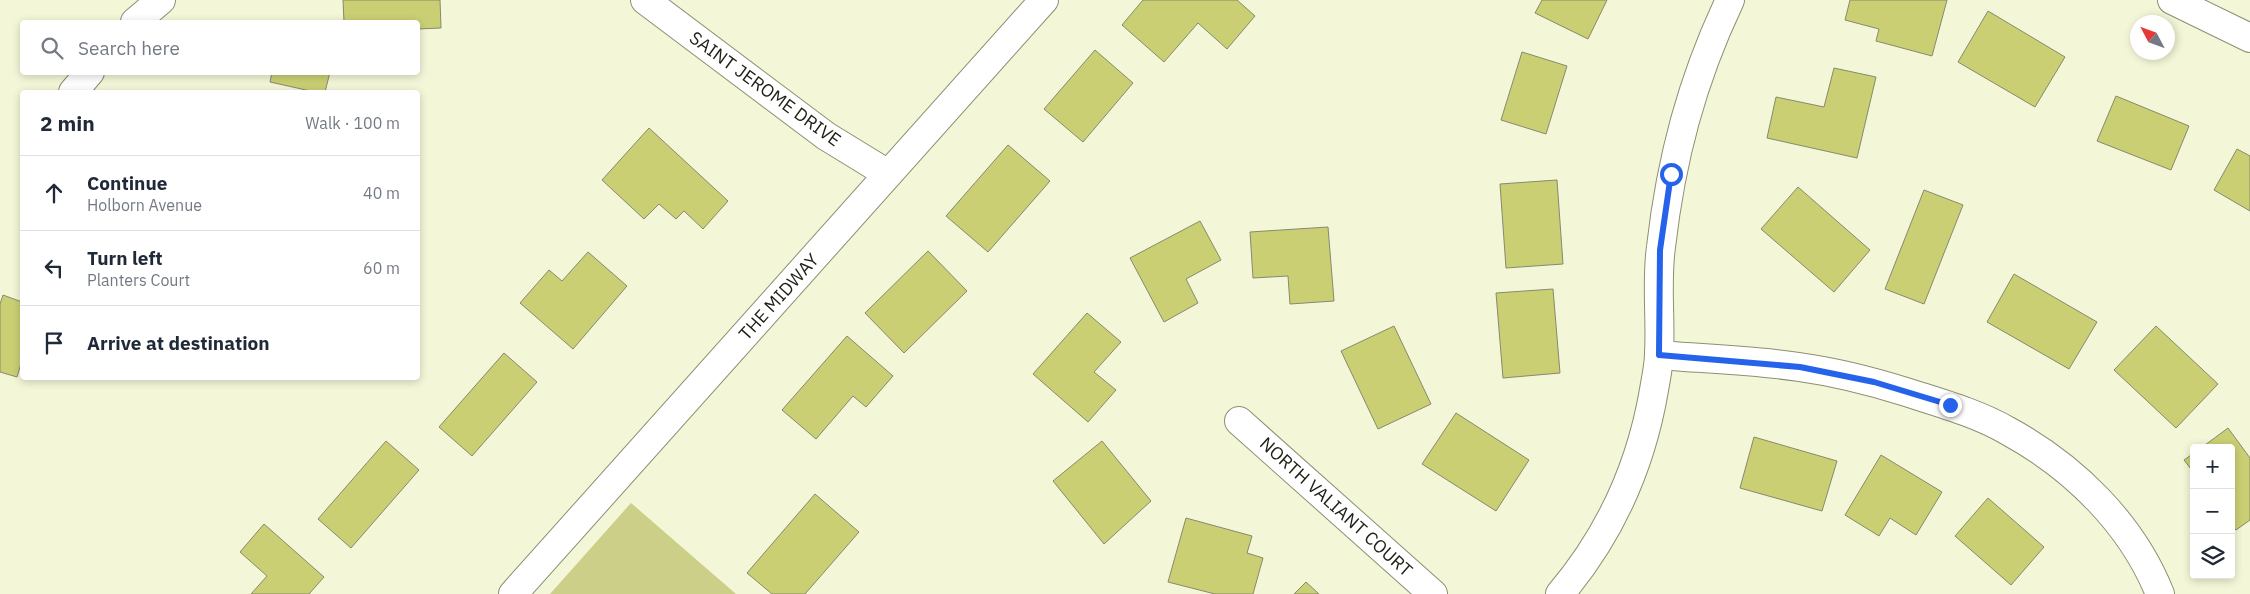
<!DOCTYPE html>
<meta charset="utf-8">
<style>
:root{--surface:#fff;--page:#f2f2f3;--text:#1f2937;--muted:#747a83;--line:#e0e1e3}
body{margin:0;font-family:"IBM Plex Sans",sans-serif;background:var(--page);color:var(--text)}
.controls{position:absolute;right:15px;bottom:15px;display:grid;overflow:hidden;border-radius:5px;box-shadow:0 2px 8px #0003}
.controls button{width:45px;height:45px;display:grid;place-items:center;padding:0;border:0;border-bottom:1px solid var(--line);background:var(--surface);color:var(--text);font:25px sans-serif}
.compass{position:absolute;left:2130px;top:15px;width:45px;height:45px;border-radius:50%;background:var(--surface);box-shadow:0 2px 8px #0003;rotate:311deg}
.stop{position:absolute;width:15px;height:15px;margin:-11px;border:4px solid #2563eb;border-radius:50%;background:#fff}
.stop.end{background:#2563eb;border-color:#fff;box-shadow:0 1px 5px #0008}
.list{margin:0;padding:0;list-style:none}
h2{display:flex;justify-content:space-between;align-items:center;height:65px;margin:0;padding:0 20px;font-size:21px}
h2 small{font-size:16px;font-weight:400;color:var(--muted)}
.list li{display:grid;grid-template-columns:32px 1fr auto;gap:15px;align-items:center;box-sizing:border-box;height:75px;padding:0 20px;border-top:1px solid var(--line)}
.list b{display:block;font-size:19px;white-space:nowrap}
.list p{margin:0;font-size:16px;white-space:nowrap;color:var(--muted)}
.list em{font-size:16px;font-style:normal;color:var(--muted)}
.icon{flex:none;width:28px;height:28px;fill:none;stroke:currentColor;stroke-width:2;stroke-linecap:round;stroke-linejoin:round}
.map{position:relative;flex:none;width:2250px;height:594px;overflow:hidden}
.search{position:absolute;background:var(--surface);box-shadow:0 2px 8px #0003;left:20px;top:20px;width:400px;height:55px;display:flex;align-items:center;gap:12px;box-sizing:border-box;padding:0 18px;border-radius:5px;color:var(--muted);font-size:19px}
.panel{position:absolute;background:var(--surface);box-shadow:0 2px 8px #0003;left:20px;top:90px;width:400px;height:290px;border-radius:5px}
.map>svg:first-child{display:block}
.green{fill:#cbcf88}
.building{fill:#cacf74;stroke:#87896e}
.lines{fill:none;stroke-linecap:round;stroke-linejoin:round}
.minor-casing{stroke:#8d8f73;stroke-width:30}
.minor{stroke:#fff;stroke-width:28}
.route{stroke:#2563eb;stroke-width:6}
.labels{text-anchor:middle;stroke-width:4;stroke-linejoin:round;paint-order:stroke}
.street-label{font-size:18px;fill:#1e1f14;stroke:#fff}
</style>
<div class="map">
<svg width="2250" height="594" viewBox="0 0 2250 594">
<rect width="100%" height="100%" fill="#f3f6d7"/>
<!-- green -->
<polygon class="green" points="631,503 736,594 550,594"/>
<!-- building -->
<g class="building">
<polygon points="343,0 440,0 441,28 418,29 418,22 344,22"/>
<polygon points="1143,0 1237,0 1255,16 1227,49 1198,23 1164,62 1122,25"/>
<polygon points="1542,0 1607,0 1588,39 1535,13"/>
<polygon points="1850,0 1947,0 1932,56 1876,41 1879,29 1845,20"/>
<polygon points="1988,11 2065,57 2035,107 1958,62"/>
<polygon points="1095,50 1133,83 1083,142 1044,109"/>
<polygon points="1522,52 1567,66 1546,134 1501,120"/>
<polygon points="1834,68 1876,77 1857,158 1767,138 1776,97 1824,107"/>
<polygon points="272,72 330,72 325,92 315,92 270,82"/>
<polygon points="2116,96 2189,126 2171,170 2097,141"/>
<polygon points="649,128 728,201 703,229 684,211 676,219 659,204 644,219 602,180"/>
<polygon points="1008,145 1050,181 988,252 946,216"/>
<polygon points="2237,149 2250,156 2250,211 2214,190"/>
<polygon points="1557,180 1563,264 1506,268 1500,184"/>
<polygon points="1798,187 1870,250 1834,292 1761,229"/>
<polygon points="1924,190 1963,205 1924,304 1885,289"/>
<polygon points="1200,221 1221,260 1186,279 1198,303 1164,322 1130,258"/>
<polygon points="1328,227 1334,301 1290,304 1288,276 1253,278 1250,232"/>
<polygon points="928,251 967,291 904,353 865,313"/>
<polygon points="588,252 627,286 573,349 520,303 549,270 562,281"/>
<polygon points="2014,274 2097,322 2069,369 1987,322"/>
<polygon points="1553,289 1560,373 1503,378 1496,293"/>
<polygon points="3,295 22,302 22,360 17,377 0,372 0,304"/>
<polygon points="1087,313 1121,342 1094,372 1116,390 1088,422 1033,374"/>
<polygon points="1394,326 1431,404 1378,429 1341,351"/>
<polygon points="2156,326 2218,384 2176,428 2114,370"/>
<polygon points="847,336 893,376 866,407 853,396 816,439 782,410"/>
<polygon points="504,353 537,382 472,456 439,427"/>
<polygon points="1456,413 1529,460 1496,511 1422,464"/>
<polygon points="2228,428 2250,458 2250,520 2236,530 2231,524 2231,448 2201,448"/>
<polygon points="1754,437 1837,461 1822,511 1740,488"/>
<polygon points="386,441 419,470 351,548 318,519"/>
<polygon points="1102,441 1151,501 1104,544 1053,481"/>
<polygon points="2194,453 2194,473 2184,460"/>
<polygon points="1881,455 1942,492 1916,535 1890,518 1879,536 1845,515"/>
<polygon points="815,494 859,532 805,594 772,594 747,573"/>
<polygon points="1988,498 2044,547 2011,585 1955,536"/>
<polygon points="1186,518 1252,536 1247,553 1263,558 1253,594 1215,594 1168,582"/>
<polygon points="264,524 324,577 309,594 251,594 267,576 240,552"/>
<polygon points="1306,582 1319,594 1294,594"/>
</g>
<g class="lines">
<!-- minor casing -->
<g class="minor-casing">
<g id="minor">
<polyline points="645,0 826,136 888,174"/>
<polyline points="2172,0 2250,38"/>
<polyline points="135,22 161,0"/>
<polyline points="73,92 90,72"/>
<path d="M 1659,355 C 1706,359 1753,360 1799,367 C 1835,372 1871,381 1906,392 C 1940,403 1977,413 2008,431 C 2074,467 2132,524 2160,594"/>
<polyline points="1239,421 1433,594"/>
<polyline points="513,594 1044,0"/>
<path d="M 1560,594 C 1610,535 1641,466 1654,390 C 1656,378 1659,365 1659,353 C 1661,318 1656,282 1661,247 C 1671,159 1692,80 1730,0"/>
</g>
</g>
<!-- minor -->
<use href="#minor" class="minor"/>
</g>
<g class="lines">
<!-- route -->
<polyline class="route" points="1671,174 1660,250 1659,355 1800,367 1874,382 1950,405"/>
</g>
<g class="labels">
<!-- street labels -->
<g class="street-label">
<text transform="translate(765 89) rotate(36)" y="6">SAINT JEROME DRIVE</text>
<text transform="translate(779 297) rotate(-48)" y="6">THE MIDWAY</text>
<text transform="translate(1336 507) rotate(42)" y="6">NORTH VALIANT COURT</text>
</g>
</g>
</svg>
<div class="controls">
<button>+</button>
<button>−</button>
<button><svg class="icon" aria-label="layers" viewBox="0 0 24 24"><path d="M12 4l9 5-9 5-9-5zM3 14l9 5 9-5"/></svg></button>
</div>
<svg class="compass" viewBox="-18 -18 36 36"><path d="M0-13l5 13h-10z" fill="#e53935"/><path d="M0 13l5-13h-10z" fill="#747a83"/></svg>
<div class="stop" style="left:1671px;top:174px"></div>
<div class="stop end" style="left:1950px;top:405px"></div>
<div class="search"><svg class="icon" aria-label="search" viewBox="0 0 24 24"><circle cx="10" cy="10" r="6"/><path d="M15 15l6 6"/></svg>Search here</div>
<section class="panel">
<h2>2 min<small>Walk · 100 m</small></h2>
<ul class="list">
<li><svg class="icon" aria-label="ahead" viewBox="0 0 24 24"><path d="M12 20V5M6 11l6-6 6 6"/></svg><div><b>Continue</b><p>Holborn Avenue</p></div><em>40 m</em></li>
<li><svg class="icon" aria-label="left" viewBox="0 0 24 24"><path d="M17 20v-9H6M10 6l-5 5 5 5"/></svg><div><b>Turn left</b><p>Planters Court</p></div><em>60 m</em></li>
<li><svg class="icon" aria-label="arrive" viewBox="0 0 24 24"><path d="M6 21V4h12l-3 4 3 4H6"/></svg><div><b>Arrive at destination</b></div></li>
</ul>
</section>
</div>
